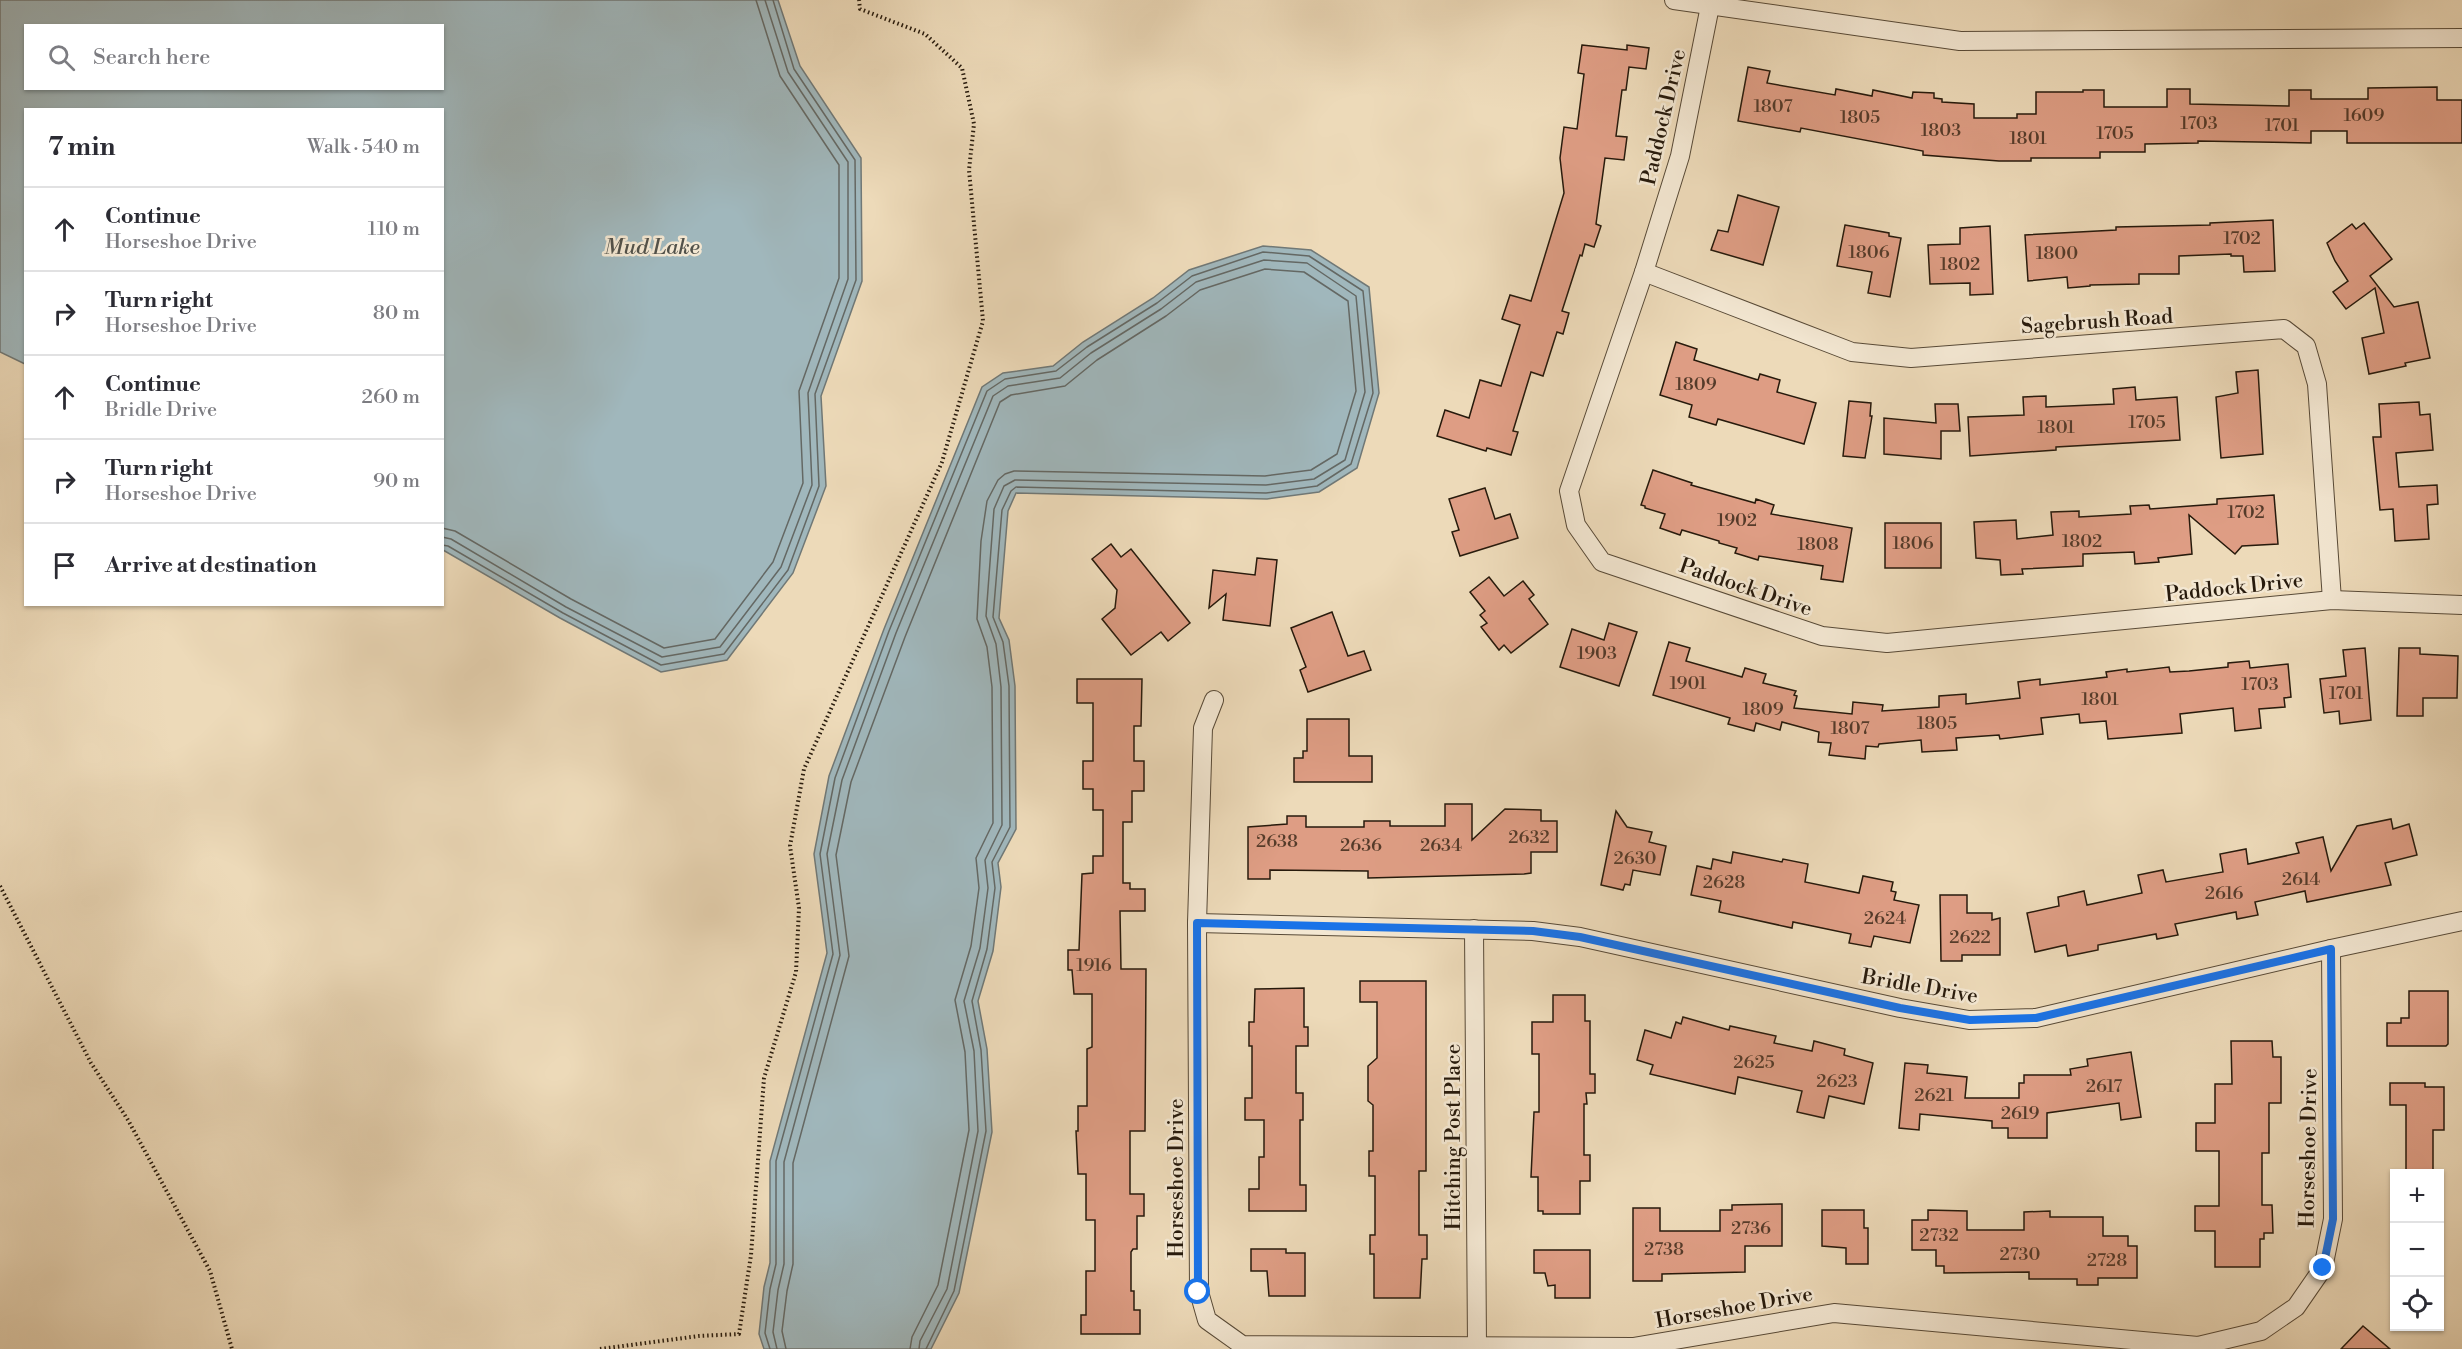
<!DOCTYPE html>
<meta charset="utf-8">
<style>
:root{--surface:#fff;--page:#f2f2f3;--text:#2b2b33;--muted:#7c7c81;--line:#e1e1e2}
body{margin:0;font-family:"Libre Bodoni",serif;background:var(--page);color:var(--text)}
.controls{position:absolute;right:18px;bottom:18px;display:grid;overflow:hidden;border-radius:0px;box-shadow:0 2px 4px #0004}
.controls button{width:54px;height:54px;display:grid;place-items:center;padding:0;border:0;border-bottom:2px solid var(--line);background:var(--surface);color:var(--text);font:30px sans-serif}
.stop{position:absolute;width:18px;height:18px;margin:-14px;border:4px solid #1a73e8;border-radius:50%;background:#fff}
.stop.end{background:#1a73e8;border-color:#fff;box-shadow:0 2px 6px #0008}
.list{margin:0;padding:0;list-style:none}
h2{display:flex;justify-content:space-between;align-items:center;height:78px;margin:0;padding:0 24px;font-size:26px}
h2 small{font-size:20px;font-weight:400;color:var(--muted)}
.list li{display:grid;grid-template-columns:39px 1fr auto;gap:18px;align-items:center;box-sizing:border-box;height:84px;padding:0 24px;border-top:2px solid var(--line)}
.list b{display:block;font-size:22px;white-space:nowrap}
.list p{margin:0;font-size:20px;white-space:nowrap;color:var(--muted)}
.list em{font-size:20px;font-style:normal;color:var(--muted)}
.icon{flex:none;width:33px;height:33px;fill:none;stroke:currentColor;stroke-width:2;stroke-linecap:round;stroke-linejoin:round}
.map{position:relative;flex:none;width:2462px;height:1349px;overflow:hidden}
.search{position:absolute;background:var(--surface);box-shadow:0 2px 4px #0004;left:24px;top:24px;width:420px;height:66px;display:flex;align-items:center;gap:15px;box-sizing:border-box;padding:0 21px;border-radius:0px;color:var(--muted);font-size:22px}
.panel{position:absolute;background:var(--surface);box-shadow:0 2px 4px #0004;left:24px;top:108px;width:420px;height:498px;border-radius:0px}
.map>svg:first-child{display:block}
.water{fill:#a0b7bc;stroke:#707876;stroke-width:1.5;fill-rule:evenodd}
.lines{fill:none;stroke-linecap:round;stroke-linejoin:round}
.shore{stroke:#646864;stroke-width:1.5}
.building{fill:#de9d84;stroke:#271a0c;stroke-width:1.5}
.street-casing{stroke:#584a37;stroke-width:20}
.path{stroke:#271a0c;stroke-width:4;stroke-dasharray:1.5 3;stroke-linecap:butt}
.street{stroke:#f3e7d2;stroke-width:18}
.route{stroke:#1a73e8;stroke-width:8}
.labels{text-anchor:middle;stroke-width:5;stroke-linejoin:round;paint-order:stroke}
.number-label{font-size:18px;fill:#553b2a}
.street-label{font-size:21px;fill:#271a0c;stroke:#f3e7d2}
.water-label{font-size:22px;font-style:italic;fill:#51514a;stroke:#f3e7d2}
</style>
<div class="map">
<svg width="2462" height="1349" viewBox="0 0 2462 1349">
<rect width="100%" height="100%" fill="#eddab9"/>
<filter id="stains"><feTurbulence type="fractalNoise" baseFrequency=".00333" numOctaves="4"/><feColorMatrix values="0 0 0 0 .2 0 0 0 0 .09 0 0 0 0 .02 0 0 0 .5 -.17"/></filter>
<radialGradient id="worn" r=".72"><stop offset=".6" stop-color="#630" stop-opacity="0"/><stop offset="1" stop-color="#630" stop-opacity=".3"/></radialGradient>
<!-- water -->
<g class="water">
<path d="M 0,0 L 778,0 L 800,66 L 861,158 L 862,281 L 821,396 L 826,486 L 793,573 L 727,660 L 661,672 L 560,618 L 443,550 L 442,110 L 26,110 L 25,364 L 0,352 ZM 26,26 L 442,26 L 442,88 L 26,88 Z"/>
<polygon points="1263,246 1311,250 1369,287 1379,393 1357,468 1319,492 1267,499 1016,493 1008,511 999,618 1009,640 1015,686 1016,829 998,863 1001,887 993,951 978,1001 987,1049 992,1132 959,1293 931,1349 764,1349 759,1334 764,1287 770,1263 770,1161 827,953 814,854 829,776 884,629 982,387 1003,373 1053,366 1083,342 1153,298 1189,270"/>
</g>
<g class="lines">
<!-- shore -->
<g class="shore">
<polyline points="442,528 455,531 571,599 664,648 715,639 773,562 803,483 799,391 839,278 839,165 780,76 756,0"/>
<polyline points="442,537 451,539 566,607 662,657 720,647 781,567 812,485 808,393 848,279 848,162 788,72 765,0"/>
<polyline points="442,545 448,546 563,613 661,665 724,654 788,570 819,486 815,394 856,280 855,160 794,69 773,0"/>
<polyline points="770,1349 765,1333 770,1289 776,1264 776,1161 833,954 820,854 835,778 889,631 987,391 1005,379 1056,371 1087,347 1157,303 1192,276 1263,252 1309,256 1363,291 1373,393 1351,464 1317,486 1266,493 1016,487 1011,491 1002,510 993,617 1003,642 1009,686 1010,827 992,862 995,888 987,949 972,1001 981,1050 986,1131 954,1291 926,1349"/>
<polyline points="777,1349 773,1332 778,1290 784,1264 784,1162 840,955 827,854 842,780 896,633 993,396 1008,386 1060,378 1091,353 1161,309 1196,282 1264,260 1307,263 1356,296 1365,392 1345,460 1314,479 1266,485 1015,480 1004,486 994,509 986,616 996,644 1001,687 1002,825 985,860 988,888 980,948 964,1001 974,1051 978,1131 947,1289 920,1341 919,1349"/>
<polyline points="786,1349 782,1331 787,1291 793,1264 793,1163 849,956 836,855 851,782 905,637 1000,402 1011,395 1065,386 1097,360 1166,316 1200,290 1265,269 1304,272 1348,301 1356,391 1337,454 1311,470 1265,476 1014,471 1005,474 998,480 987,501 981,541 977,619 987,647 992,687 993,823 976,858 979,888 971,946 955,1000 965,1052 969,1130 938,1285 912,1337 910,1349"/>
</g>
</g>
<!-- building -->
<g class="building">
<polygon points="1582,45 1627,50 1627,45 1649,48 1646,69 1629,67 1626,90 1622,90 1616,136 1627,137 1624,160 1605,158 1596,224 1601,226 1594,247 1585,244 1582,256 1580,255 1562,311 1569,313 1563,334 1557,332 1543,376 1531,372 1513,431 1518,432 1511,455 1487,448 1486,451 1437,436 1445,410 1469,418 1480,380 1501,386 1520,325 1502,319 1510,295 1531,301 1564,193 1560,158 1564,127 1577,129 1584,74 1578,73"/>
<polygon points="1748,67 1770,71 1767,83 1835,95 1836,89 1872,96 1873,90 1912,98 1913,92 1934,93 1934,98 1942,99 1942,102 1974,104 1974,118 2017,118 2017,114 2036,114 2036,92 2083,92 2083,90 2104,90 2104,107 2167,107 2167,89 2190,89 2190,104 2289,106 2289,90 2311,90 2311,99 2368,99 2368,88 2437,87 2437,100 2462,100 2462,143 2347,143 2347,131 2311,131 2311,143 2198,141 2198,143 2145,144 2145,152 2100,152 2100,158 2031,158 2031,161 1999,161 1923,155 1923,151 1801,128 1800,132 1738,121"/>
<polygon points="1738,195 1779,207 1763,265 1711,250 1718,230 1728,232"/>
<polygon points="2273,220 2275,271 2244,272 2243,256 2231,256 2231,254 2179,256 2179,274 2139,274 2139,284 2090,285 2090,286 2068,288 2067,277 2028,281 2025,235 2116,230 2116,227 2210,225 2210,223"/>
<polygon points="2364,223 2392,259 2370,276 2394,307 2418,302 2430,358 2405,363 2406,366 2369,374 2362,338 2384,333 2375,288 2346,309 2333,292 2348,281 2335,261 2327,243 2352,224 2356,229"/>
<polygon points="1845,225 1889,233 1889,236 1901,238 1890,297 1868,293 1872,272 1837,266"/>
<polygon points="1990,226 1993,294 1970,295 1970,283 1930,284 1928,245 1960,244 1960,228"/>
<polygon points="1676,342 1697,349 1694,360 1758,380 1760,374 1780,380 1777,392 1816,403 1804,444 1718,419 1716,425 1689,417 1692,405 1660,395"/>
<polygon points="2258,370 2263,454 2221,458 2216,397 2238,393 2236,372"/>
<polygon points="2135,387 2136,400 2177,397 2180,440 2056,447 2056,450 1970,456 1968,417 2024,415 2023,397 2046,396 2046,407 2114,404 2113,389"/>
<polygon points="1849,401 1871,403 1870,416 1872,416 1865,458 1843,456"/>
<polygon points="2419,402 2420,415 2430,414 2433,450 2396,453 2399,487 2437,485 2438,504 2427,505 2429,539 2395,541 2393,509 2380,510 2373,437 2381,437 2379,404"/>
<polygon points="1935,404 1958,404 1960,431 1941,431 1941,459 1884,454 1884,418 1936,423"/>
<polygon points="1653,470 1692,483 1691,485 1755,503 1756,499 1774,505 1771,514 1852,528 1843,582 1821,579 1823,566 1759,556 1758,560 1735,553 1737,548 1719,543 1719,541 1682,530 1680,535 1660,528 1665,514 1645,508 1645,506 1641,505"/>
<polygon points="1485,488 1495,519 1510,514 1518,538 1460,556 1452,532 1459,530 1449,499"/>
<polygon points="2274,495 2278,544 2242,546 2235,554 2189,515 2192,554 2158,558 2159,562 2135,564 2134,552 2083,554 2083,566 2022,569 2023,574 2001,575 2000,560 1976,558 1974,522 2016,520 2017,539 2053,535 2051,512 2079,511 2079,517 2131,514 2130,506 2149,505 2150,509 2217,504 2217,499"/>
<rect x="1885" y="523" width="56" height="45"/>
<polygon points="1111,544 1121,557 1131,549 1190,623 1168,641 1161,632 1131,655 1102,619 1115,608 1117,590 1092,559"/>
<polygon points="1257,558 1277,560 1270,626 1223,620 1226,594 1209,608 1213,570 1255,575"/>
<polygon points="1489,577 1504,596 1523,581 1534,595 1529,599 1548,624 1511,653 1504,645 1499,650 1481,627 1487,623 1480,615 1485,611 1470,592"/>
<polygon points="1332,612 1348,656 1364,651 1371,670 1308,692 1300,670 1306,667 1291,628"/>
<polygon points="1609,623 1637,632 1619,686 1560,667 1572,629 1604,640"/>
<polygon points="1669,642 1690,648 1686,661 1742,677 1745,668 1766,674 1763,683 1796,691 1794,695 1797,696 1794,708 1852,714 1853,702 1883,705 1882,711 1939,707 1939,696 1966,694 1966,704 2020,698 2018,682 2040,679 2040,685 2107,677 2106,672 2127,669 2127,672 2169,667 2170,672 2189,671 2228,667 2228,663 2249,661 2250,668 2288,664 2291,697 2284,698 2285,707 2259,709 2261,728 2235,731 2233,708 2180,714 2182,733 2108,739 2106,721 2080,723 2079,714 2041,718 2043,734 2000,739 1999,735 1956,738 1957,750 1922,752 1921,740 1879,744 1878,747 1866,746 1865,759 1829,755 1831,743 1818,742 1819,732 1782,722 1780,730 1756,723 1754,731 1728,724 1730,718 1653,695"/>
<polygon points="2365,648 2371,720 2340,724 2339,711 2324,713 2320,679 2346,676 2343,650"/>
<polygon points="2399,648 2420,648 2420,654 2458,656 2457,698 2423,698 2423,716 2397,716"/>
<polygon points="1077,679 1142,679 1141,726 1134,726 1134,761 1144,761 1144,791 1132,791 1132,822 1123,822 1123,883 1130,883 1130,889 1145,889 1145,911 1120,911 1121,969 1146,969 1145,1131 1130,1131 1130,1194 1144,1194 1144,1216 1137,1216 1137,1249 1133,1249 1131,1252 1131,1291 1134,1291 1134,1310 1140,1310 1140,1334 1081,1334 1081,1315 1086,1315 1086,1271 1095,1271 1095,1220 1086,1220 1086,1174 1078,1174 1076,1131 1078,1131 1078,1106 1087,1106 1087,1049 1092,1047 1092,994 1074,994 1072,970 1068,970 1068,950 1079,950 1082,874 1093,873 1093,856 1103,856 1103,810 1093,810 1093,789 1083,789 1083,761 1093,761 1093,703 1077,703"/>
<polygon points="1307,719 1349,719 1349,756 1372,756 1372,782 1294,782 1294,758 1303,758 1303,751 1307,751"/>
<polygon points="1445,804 1472,804 1472,840 1505,809 1541,810 1541,821 1557,821 1557,852 1531,852 1531,873 1524,874 1368,878 1368,871 1270,870 1270,879 1248,879 1248,827 1287,824 1287,816 1306,816 1306,827 1364,827 1364,821 1390,821 1390,826 1445,826"/>
<polygon points="1616,811 1627,827 1652,832 1649,842 1666,846 1660,875 1633,870 1630,885 1625,884 1623,890 1601,885"/>
<polygon points="2391,819 2393,829 2409,824 2417,855 2385,863 2391,885 2307,902 2305,891 2255,902 2258,915 2237,919 2236,912 2175,924 2178,935 2157,939 2156,934 2098,945 2098,950 2068,956 2066,945 2035,952 2027,913 2059,906 2058,897 2084,891 2087,905 2142,893 2138,875 2163,870 2166,882 2223,872 2220,854 2246,849 2248,864 2299,853 2296,843 2323,837 2331,871 2357,826"/>
<polygon points="1733,852 1782,862 1783,859 1808,864 1805,882 1859,893 1863,876 1893,882 1891,891 1896,892 1894,900 1919,905 1910,943 1874,936 1871,947 1849,943 1851,934 1793,922 1792,928 1719,912 1721,901 1691,895 1697,866 1711,869 1713,859 1731,863"/>
<polygon points="1940,895 1967,895 1967,913 1992,913 1992,920 2000,918 2000,955 1962,955 1962,961 1941,961"/>
<polygon points="1360,981 1426,981 1426,1171 1419,1171 1419,1235 1427,1235 1427,1259 1422,1259 1420,1298 1374,1298 1374,1254 1370,1254 1370,1235 1375,1235 1375,1176 1369,1176 1369,1151 1373,1151 1373,1105 1368,1101 1368,1066 1377,1058 1377,1002 1360,1002"/>
<polygon points="1304,988 1304,1027 1308,1027 1308,1046 1296,1046 1296,1093 1303,1093 1303,1120 1300,1120 1300,1185 1306,1185 1306,1211 1249,1211 1249,1189 1259,1189 1259,1157 1264,1157 1264,1120 1245,1120 1245,1098 1252,1098 1252,1046 1249,1046 1249,1022 1254,1022 1255,989"/>
<polygon points="2409,991 2448,991 2448,1044 2446,1046 2387,1046 2387,1023 2401,1023 2401,1018 2409,1018"/>
<polygon points="1553,995 1585,995 1585,1021 1590,1021 1590,1074 1595,1074 1595,1093 1586,1093 1587,1104 1584,1104 1584,1155 1590,1155 1590,1181 1580,1181 1580,1214 1543,1214 1543,1211 1538,1211 1538,1177 1531,1177 1534,1112 1539,1112 1539,1054 1532,1054 1532,1022 1553,1022"/>
<polygon points="1683,1017 1729,1030 1730,1026 1776,1036 1774,1043 1812,1051 1814,1041 1845,1049 1844,1055 1873,1063 1864,1104 1829,1096 1824,1118 1797,1112 1802,1091 1738,1077 1735,1094 1650,1074 1653,1065 1637,1060 1645,1030 1671,1038 1676,1022 1681,1024"/>
<polygon points="2231,1041 2272,1041 2273,1057 2281,1057 2281,1103 2269,1103 2269,1153 2262,1153 2262,1205 2272,1205 2273,1233 2264,1233 2264,1239 2260,1239 2260,1267 2215,1267 2215,1231 2195,1231 2195,1206 2219,1206 2219,1151 2196,1151 2196,1123 2215,1123 2215,1084 2232,1084"/>
<polygon points="2131,1052 2141,1117 2121,1120 2119,1103 2047,1113 2047,1138 2008,1138 2008,1128 1992,1128 1992,1121 1920,1114 1919,1130 1899,1128 1905,1063 1928,1065 1927,1073 1967,1077 1965,1098 2019,1098 2019,1083 2024,1083 2024,1075 2071,1075 2070,1069 2088,1066 2087,1059"/>
<polygon points="2390,1083 2425,1083 2425,1087 2444,1087 2444,1130 2433,1130 2433,1173 2406,1173 2406,1105 2390,1105"/>
<polygon points="1782,1204 1782,1246 1745,1246 1745,1272 1662,1274 1662,1281 1633,1281 1633,1208 1660,1208 1660,1231 1720,1231 1720,1210 1732,1210 1732,1205"/>
<polygon points="1822,1210 1864,1210 1864,1228 1868,1228 1868,1264 1846,1264 1846,1248 1822,1246"/>
<polygon points="1928,1210 1967,1211 1967,1230 2024,1230 2024,1212 2050,1211 2050,1217 2103,1217 2103,1236 2128,1236 2128,1246 2137,1246 2137,1278 2098,1278 2098,1285 2077,1285 2077,1279 2029,1279 2029,1272 1944,1273 1944,1266 1936,1266 1936,1250 1912,1250 1912,1220 1928,1220"/>
<polygon points="1251,1249 1286,1249 1286,1253 1305,1253 1305,1296 1269,1296 1267,1271 1251,1271"/>
<polygon points="1534,1250 1590,1250 1590,1298 1555,1298 1555,1285 1548,1286 1545,1273 1534,1273"/>
<polygon points="2363,1326 2390,1349 2341,1349"/>
</g>
<g class="lines">
<!-- street casing -->
<g class="street-casing">
<g id="street">
<polyline points="1674,0 1960,41 2462,38"/>
<polyline points="1710,6 1680,156 1644,272 1569,491 1576,525 1602,562 1822,636 1887,643 2332,600 2462,605"/>
<polyline points="1644,272 1852,352 1911,358 2284,329 2306,346 2317,384 2332,600"/>
<polyline points="1214,700 1203,728 1197,923 1199,1292 1207,1320 1242,1345 1633,1347 1834,1313 2198,1346 2261,1331 2296,1307 2323,1268 2333,1219 2331,949"/>
<polyline points="1197,923 1533,931 1580,937 1900,1008 1969,1020 2036,1018 2331,949 2462,921"/>
<polyline points="1474,929 1477,1345"/>
</g>
</g>
<!-- path -->
<g class="path">
<polyline points="0,886 91,1063 128,1120 210,1271 232,1349"/>
<polyline points="600,1349 699,1336 739,1334 751,1255 764,1078 796,972 799,908 790,846 804,769 942,462 983,321 969,170 974,124 962,68 925,34 860,9 859,0"/>
</g>
<!-- street -->
<use href="#street" class="street"/>
</g>
<g class="lines">
<!-- route -->
<polyline class="route" points="1198,1292 1197,923 1533,931 1580,937 1900,1008 1970,1020 2036,1018 2331,949 2333,1219 2323,1268"/>
</g>
<g class="labels">
<!-- number labels -->
<g class="number-label">
<text x="1773" y="112">1807</text>
<text x="2364" y="121">1609</text>
<text x="1860" y="123">1805</text>
<text x="2199" y="129">1703</text>
<text x="2282" y="131">1701</text>
<text x="1941" y="136">1803</text>
<text x="2115" y="139">1705</text>
<text x="2028" y="144">1801</text>
<text x="2242" y="244">1702</text>
<text x="1869" y="258">1806</text>
<text x="2057" y="259">1800</text>
<text x="1960" y="270">1802</text>
<text x="1696" y="390">1809</text>
<text x="2147" y="428">1705</text>
<text x="2056" y="433">1801</text>
<text x="2246" y="518">1702</text>
<text x="1737" y="526">1902</text>
<text x="2082" y="547">1802</text>
<text x="1913" y="549">1806</text>
<text x="1818" y="550">1808</text>
<text x="1597" y="659">1903</text>
<text x="1688" y="689">1901</text>
<text x="2260" y="690">1703</text>
<text x="2346" y="699">1701</text>
<text x="2100" y="705">1801</text>
<text x="1763" y="715">1809</text>
<text x="1937" y="729">1805</text>
<text x="1850" y="734">1807</text>
<text x="1529" y="843">2632</text>
<text x="1277" y="847">2638</text>
<text x="1361" y="851">2636</text>
<text x="1441" y="851">2634</text>
<text x="1635" y="864">2630</text>
<text x="2301" y="885">2614</text>
<text x="1724" y="888">2628</text>
<text x="2224" y="899">2616</text>
<text x="1885" y="924">2624</text>
<text x="1970" y="943">2622</text>
<text x="1094" y="971">1916</text>
<text x="1754" y="1068">2625</text>
<text x="1837" y="1087">2623</text>
<text x="2104" y="1092">2617</text>
<text x="1934" y="1101">2621</text>
<text x="2020" y="1119">2619</text>
<text x="1751" y="1234">2736</text>
<text x="1939" y="1241">2732</text>
<text x="1664" y="1255">2738</text>
<text x="2020" y="1260">2730</text>
<text x="2107" y="1266">2728</text>
</g>
<!-- street labels -->
<g class="street-label">
<text transform="translate(1663 117) rotate(-77)" y="7">Paddock Drive</text>
<text transform="translate(2097 321) rotate(-4)" y="7">Sagebrush Road</text>
<text transform="translate(1746 587) rotate(19)" y="7">Paddock Drive</text>
<text transform="translate(2234 587) rotate(-6)" y="7">Paddock Drive</text>
<text transform="translate(1920 986) rotate(10)" y="7">Bridle Drive</text>
<text transform="translate(1453 1137) rotate(-90)" y="7">Hitching Post Place</text>
<text transform="translate(2308 1148) rotate(-89)" y="7">Horseshoe Drive</text>
<text transform="translate(1176 1178) rotate(-90)" y="7">Horseshoe Drive</text>
<text transform="translate(1734 1307) rotate(-10)" y="7">Horseshoe Drive</text>
</g>
<!-- water labels -->
<g class="water-label">
<text x="652" y="254">Mud Lake</text>
</g>
</g>
<rect width="100%" height="100%" filter="url(#stains)"/>
<rect width="100%" height="100%" fill="url(#worn)"/>
</svg>
<div class="controls">
<button>+</button>
<button>−</button>
<button><svg class="icon" aria-label="locate" viewBox="0 0 24 24"><circle cx="12" cy="12" r="6"/><path d="M12 2v4M12 18v4M2 12h4M18 12h4"/></svg></button>
</div>
<div class="stop" style="left:1198px;top:1292px"></div>
<div class="stop end" style="left:2323px;top:1268px"></div>
<div class="search"><svg class="icon" aria-label="search" viewBox="0 0 24 24"><circle cx="10" cy="10" r="6"/><path d="M15 15l6 6"/></svg>Search here</div>
<section class="panel">
<h2>7 min<small>Walk · 540 m</small></h2>
<ul class="list">
<li><svg class="icon" aria-label="ahead" viewBox="0 0 24 24"><path d="M12 20V5M6 11l6-6 6 6"/></svg><div><b>Continue</b><p>Horseshoe Drive</p></div><em>110 m</em></li>
<li><svg class="icon" aria-label="right" viewBox="0 0 24 24"><path d="M7 20v-9h11M14 6l5 5-5 5"/></svg><div><b>Turn right</b><p>Horseshoe Drive</p></div><em>80 m</em></li>
<li><svg class="icon" aria-label="ahead" viewBox="0 0 24 24"><path d="M12 20V5M6 11l6-6 6 6"/></svg><div><b>Continue</b><p>Bridle Drive</p></div><em>260 m</em></li>
<li><svg class="icon" aria-label="right" viewBox="0 0 24 24"><path d="M7 20v-9h11M14 6l5 5-5 5"/></svg><div><b>Turn right</b><p>Horseshoe Drive</p></div><em>90 m</em></li>
<li><svg class="icon" aria-label="arrive" viewBox="0 0 24 24"><path d="M6 21V4h12l-3 4 3 4H6"/></svg><div><b>Arrive at destination</b></div></li>
</ul>
</section>
</div>
